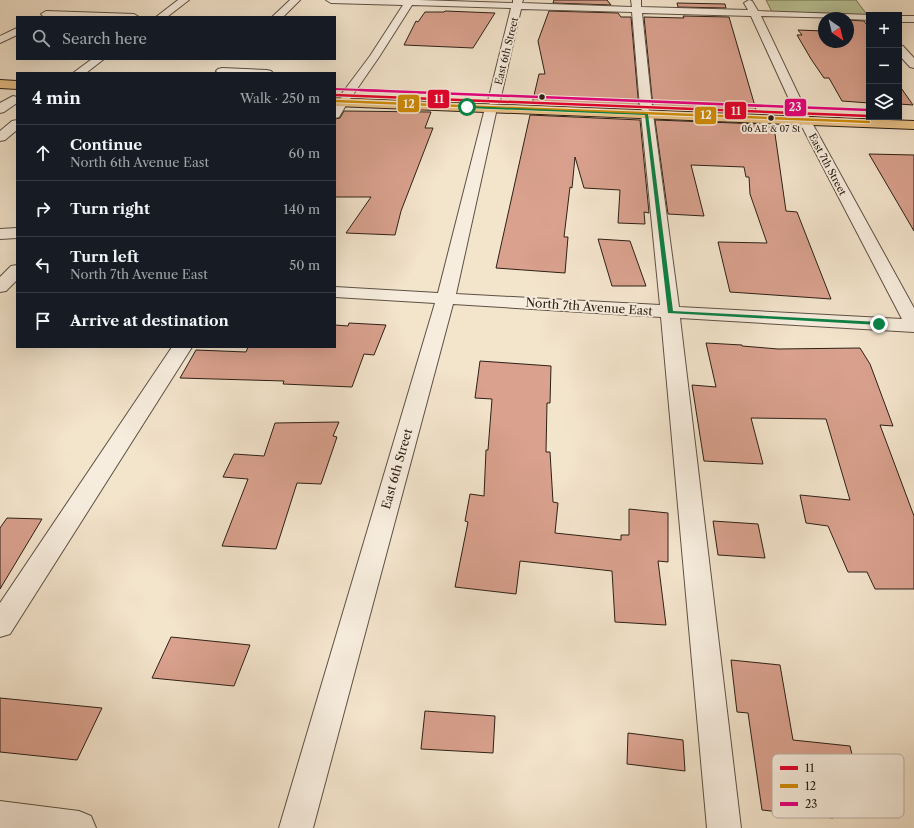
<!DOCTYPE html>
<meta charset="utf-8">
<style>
:root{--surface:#171b24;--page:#20242c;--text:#f1f3f6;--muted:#9ea1a6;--line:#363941}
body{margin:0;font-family:"Libre Caslon Text",serif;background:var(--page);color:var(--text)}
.controls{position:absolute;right:12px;top:12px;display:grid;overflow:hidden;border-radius:0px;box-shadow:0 4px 16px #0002}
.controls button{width:36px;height:36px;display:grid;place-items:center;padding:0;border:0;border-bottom:1px solid var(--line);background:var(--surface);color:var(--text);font:20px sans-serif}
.compass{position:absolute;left:818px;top:12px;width:36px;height:36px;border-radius:50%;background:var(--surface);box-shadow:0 4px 16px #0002;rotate:145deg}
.stop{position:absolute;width:12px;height:12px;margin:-9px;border:3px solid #0b8043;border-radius:50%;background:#fff}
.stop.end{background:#0b8043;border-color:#fff;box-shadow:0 1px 4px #0008}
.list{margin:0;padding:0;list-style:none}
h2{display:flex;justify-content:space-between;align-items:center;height:52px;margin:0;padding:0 16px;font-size:17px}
h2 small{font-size:13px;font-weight:400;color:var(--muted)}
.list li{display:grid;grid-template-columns:26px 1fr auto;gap:12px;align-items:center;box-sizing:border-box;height:56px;padding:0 16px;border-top:1px solid var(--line)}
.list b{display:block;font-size:15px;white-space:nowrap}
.list p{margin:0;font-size:13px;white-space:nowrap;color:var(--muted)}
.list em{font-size:13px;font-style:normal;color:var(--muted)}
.icon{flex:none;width:22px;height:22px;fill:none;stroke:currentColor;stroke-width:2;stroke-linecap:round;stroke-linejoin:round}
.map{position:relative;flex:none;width:914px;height:828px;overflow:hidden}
.search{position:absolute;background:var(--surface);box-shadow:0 4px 16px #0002;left:16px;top:16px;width:320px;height:44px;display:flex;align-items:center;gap:10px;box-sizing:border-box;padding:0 14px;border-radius:0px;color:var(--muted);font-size:15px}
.panel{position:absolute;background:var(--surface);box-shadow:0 4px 16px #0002;left:16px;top:72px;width:320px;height:276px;border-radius:0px}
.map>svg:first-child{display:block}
.green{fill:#bbc498;stroke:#747257}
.building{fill:#d9a18e;stroke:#2d2016}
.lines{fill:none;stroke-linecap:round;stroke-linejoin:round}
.minor-casing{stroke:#5e5144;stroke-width:2}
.major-casing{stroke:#2d2016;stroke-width:2}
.minor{fill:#f7edde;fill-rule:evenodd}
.major{fill:#eac286;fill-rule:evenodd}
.bus-1-casing{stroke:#f7edde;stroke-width:4.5}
.bus-2-casing{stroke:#f7edde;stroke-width:4.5}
.bus-3-far1-casing{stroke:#f7edde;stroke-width:3.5}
.bus-3-casing{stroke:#f7edde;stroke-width:4.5}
.bus-1{stroke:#e4002b;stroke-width:2.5}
.bus-2{stroke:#cf8b04;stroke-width:2.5}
.bus-3-far1{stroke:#e5007d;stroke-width:2}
.bus-3{stroke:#e5007d;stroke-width:2.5}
.route{fill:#0b8043}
.bus-dot{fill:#2d2016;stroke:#f7edde;stroke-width:1.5}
.labels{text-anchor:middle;stroke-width:4;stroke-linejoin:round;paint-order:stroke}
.far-bus-label{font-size:9px;fill:#2d2016;stroke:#f7edde}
.far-street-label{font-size:10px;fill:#2d2016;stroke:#f7edde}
.street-label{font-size:12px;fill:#2d2016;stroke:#f7edde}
.key{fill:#f7edde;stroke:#bab0a2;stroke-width:1}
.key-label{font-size:11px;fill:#2d2016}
.line-badge{stroke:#f7edde;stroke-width:1.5}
.badge-label{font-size:11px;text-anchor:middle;font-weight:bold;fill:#fff}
</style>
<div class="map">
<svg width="914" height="828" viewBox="0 0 914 828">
<rect width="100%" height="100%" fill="#f3e4cc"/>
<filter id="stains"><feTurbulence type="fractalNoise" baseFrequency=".005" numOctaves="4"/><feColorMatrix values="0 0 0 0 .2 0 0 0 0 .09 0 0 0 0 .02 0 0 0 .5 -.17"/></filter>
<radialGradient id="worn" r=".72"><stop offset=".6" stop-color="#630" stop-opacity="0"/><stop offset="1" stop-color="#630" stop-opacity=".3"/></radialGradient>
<!-- green -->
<polygon class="green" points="766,0 856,0 868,16 772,12"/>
<!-- building -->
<g class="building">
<polygon points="554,0 607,0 611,5 553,3"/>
<polygon points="677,3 725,4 726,8 678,7"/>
<polygon points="445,11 495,13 473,48 404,45 416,21 418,22 425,12 444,12"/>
<polygon points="549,11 618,13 621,17 631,17 639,109 532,104 539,74 545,74 538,41"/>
<polygon points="683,16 729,17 757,113 652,109 653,107 644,17 684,18"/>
<polygon points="848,20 864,21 869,28 869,103 842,101 829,78 824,78 811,59 797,35 802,35 798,30 824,31 824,42 848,42"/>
<polygon points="899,85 913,105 899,104"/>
<polygon points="344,111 431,112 425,128 433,128 401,211 395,235 346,233 371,197 335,197 335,119 340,118"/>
<polygon points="530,115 640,120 649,213 644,212 645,224 618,223 620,190 584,188 575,157 572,188 570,187 564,237 568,237 565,273 496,268"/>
<polygon points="655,120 760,124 760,127 774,127 786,211 797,212 831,299 730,292 718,242 767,243 750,194 749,177 746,177 744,167 691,165 704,216 668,214"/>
<polygon points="869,154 914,155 914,231"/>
<polygon points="598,239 630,241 646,286 612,286"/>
<polygon points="349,323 386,325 374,355 364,354 352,387 283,384 284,381 180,378 196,350 246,352 248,347 335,347 335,325 348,326"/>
<polygon points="706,343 742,345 742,346 778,349 860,348 870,364 893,426 880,425 914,516 914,589 875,589 867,572 848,572 828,526 806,523 800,495 850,500 826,419 751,418 763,464 704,461 692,385 716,387"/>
<polygon points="480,361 551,366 550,403 547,403 546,452 550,452 553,502 558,503 555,533 621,540 621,535 629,535 629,509 668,513 668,562 658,561 666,625 615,622 612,571 520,561 516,594 455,587 468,522 465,521 470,494 484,496 486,450 488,450 492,399 475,398"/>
<polygon points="339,422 333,436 337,437 321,484 297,483 276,549 222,546 248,479 223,477 234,454 264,456 275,423"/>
<polygon points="7,518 42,519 0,589 0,528"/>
<polygon points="713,521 758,524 765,558 718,555"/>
<polygon points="171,637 250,645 234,686 152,678"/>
<polygon points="731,660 780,665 793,740 850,746 859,785 826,781 833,818 762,810 748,713 737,712"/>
<polygon points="0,698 102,708 77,760 0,752"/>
<polygon points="425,711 495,716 493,753 421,749"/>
<polygon points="628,733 683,740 685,771 627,764"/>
</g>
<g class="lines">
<!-- minor casing -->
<g class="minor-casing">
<g id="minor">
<polygon points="178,0 189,0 167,17 156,17"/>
<polygon points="290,0 300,0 283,17 272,17"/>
<path d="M 326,0 L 419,0 L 513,3 L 513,0 L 523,0 L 522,3 L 632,7 L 631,0 L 641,0 L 641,7 L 748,10 L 744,3 L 749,0 L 752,1 L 758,11 L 872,15 L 869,15 L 869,20 L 848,19 L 848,18 L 761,16 L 811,121 L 914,308 L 914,332 L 680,318 L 741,828 L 707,828 L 661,317 L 453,304 L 313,828 L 279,828 L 435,303 L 335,297 L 335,287 L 438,293 L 485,108 L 487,105 L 495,105 L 497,108 L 456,294 L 660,305 L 641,114 L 645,111 L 642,110 L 640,107 L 632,12 L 521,9 L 500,101 L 498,104 L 490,104 L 488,101 L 511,8 L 412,5 L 379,57 L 350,99 L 346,100 L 348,102 L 339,117 L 335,118 L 335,103 L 338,99 L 342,98 L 340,96 L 370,56 L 403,5 L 331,3 ZM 642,13 L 751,16 L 799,121 L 902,319 L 679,307 L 653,114 L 651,111 L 648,110 L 652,107 Z"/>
<polygon points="46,11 134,14 139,17 43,16 41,14"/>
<rect x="899" y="16" width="15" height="6"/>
<polygon points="17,28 17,35 0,43 0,36"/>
<polygon points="899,45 903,46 914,58 914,68 910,67 899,55"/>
<polygon points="92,59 104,59 86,73 73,73"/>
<polygon points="222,68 267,70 271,71 273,73 218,73 216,71 218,69"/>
<polygon points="13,96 17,97 17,103 4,112 0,113 0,103"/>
<polygon points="17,120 17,130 5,140 0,141 0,131 12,121"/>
<polygon points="17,228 17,238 0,239 0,229"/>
<polygon points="17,265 17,280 6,291 0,292 0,277 11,266"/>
<polygon points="172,347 192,347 10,634 0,637 0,603"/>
<polygon points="0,801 79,811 91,816 96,828 0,828"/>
</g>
</g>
<!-- major casing -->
<g class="major-casing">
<g id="major">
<polygon points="0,80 17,81 17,89 0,88"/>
<polygon points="335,98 914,121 914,129 335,106"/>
</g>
</g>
<!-- minor -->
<use href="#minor" class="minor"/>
<!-- major -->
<use href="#major" class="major"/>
<!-- bus-1 casing -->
<g class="bus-1-casing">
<polyline id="bus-1" points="335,95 869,116"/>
</g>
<!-- bus-2 casing -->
<g class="bus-2-casing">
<polyline id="bus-2" points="335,101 869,122"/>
</g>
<!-- bus-3-far1 casing -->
<g class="bus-3-far1-casing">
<polyline id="bus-3-far1" points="335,89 386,91"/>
</g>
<!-- bus-3 casing -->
<g class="bus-3-casing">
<polyline id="bus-3" points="360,90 869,110"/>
</g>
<!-- bus-1 -->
<use href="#bus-1" class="bus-1"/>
<!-- bus-2 -->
<use href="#bus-2" class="bus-2"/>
<!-- bus-3-far1 -->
<use href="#bus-3-far1" class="bus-3-far1"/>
<!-- bus-3 -->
<use href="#bus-3" class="bus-3"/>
</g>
<!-- route -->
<polygon class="route" points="466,106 648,114 673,311 879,322 882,324 879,325 668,313 645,115 467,108"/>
<!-- markers -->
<g class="bus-dot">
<circle cx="542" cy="97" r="3.5"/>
<circle cx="771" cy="118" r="3.5"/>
</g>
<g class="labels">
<!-- far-bus labels -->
<g class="far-bus-label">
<text x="771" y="132">06 AE &amp; 07 St</text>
</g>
<!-- far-street labels -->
<g class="far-street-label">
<text transform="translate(506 51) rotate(-76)" y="4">East 6th Street</text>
<text transform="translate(828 164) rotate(62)" y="4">East 7th Street</text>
</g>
<!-- street labels -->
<g class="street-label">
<text transform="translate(589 307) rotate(4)" y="4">North 7th Avenue East</text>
<text transform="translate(397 469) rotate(-74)" y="4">East 6th Street</text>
</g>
</g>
<!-- legend -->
<rect x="772" y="754" width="132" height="64" rx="6" class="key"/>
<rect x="780" y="766" width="18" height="4" fill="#e4002b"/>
<rect x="780" y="784" width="18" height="4" fill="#cf8b04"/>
<rect x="780" y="802" width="18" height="4" fill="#e5007d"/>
<g class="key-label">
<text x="805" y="772">11</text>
<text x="805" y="790">12</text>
<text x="805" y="808">23</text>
</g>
<g class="line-badge">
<rect x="427" y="89" width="23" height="20" rx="4" fill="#e4002b"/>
<rect x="397" y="94" width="23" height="19" rx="4" fill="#cf8b04"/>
<rect x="784" y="98" width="23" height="19" rx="4" fill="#e5007d"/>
<rect x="724" y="101" width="23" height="19" rx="4" fill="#e4002b"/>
<rect x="694" y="106" width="23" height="19" rx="4" fill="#cf8b04"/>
</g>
<g class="badge-label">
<text x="439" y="103">11</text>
<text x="409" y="108">12</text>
<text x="795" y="111">23</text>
<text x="736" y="115">11</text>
<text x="706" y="119">12</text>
</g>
<rect width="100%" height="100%" filter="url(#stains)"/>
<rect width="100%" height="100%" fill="url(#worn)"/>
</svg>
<div class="controls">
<button>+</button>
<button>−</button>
<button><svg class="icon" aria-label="layers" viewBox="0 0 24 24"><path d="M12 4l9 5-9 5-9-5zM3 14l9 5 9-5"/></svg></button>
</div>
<svg class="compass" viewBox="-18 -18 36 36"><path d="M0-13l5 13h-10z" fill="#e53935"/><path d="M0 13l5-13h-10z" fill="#9ea1a6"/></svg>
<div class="stop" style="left:467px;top:107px"></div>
<div class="stop end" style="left:879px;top:324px"></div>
<div class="search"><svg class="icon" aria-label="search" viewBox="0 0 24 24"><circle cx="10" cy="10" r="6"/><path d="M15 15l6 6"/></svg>Search here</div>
<section class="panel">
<h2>4 min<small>Walk · 250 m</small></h2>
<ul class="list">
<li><svg class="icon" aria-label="ahead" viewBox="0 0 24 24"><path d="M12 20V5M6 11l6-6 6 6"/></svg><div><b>Continue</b><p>North 6th Avenue East</p></div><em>60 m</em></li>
<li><svg class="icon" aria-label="right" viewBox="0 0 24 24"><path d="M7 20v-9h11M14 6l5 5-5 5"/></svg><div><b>Turn right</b></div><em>140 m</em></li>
<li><svg class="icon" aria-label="left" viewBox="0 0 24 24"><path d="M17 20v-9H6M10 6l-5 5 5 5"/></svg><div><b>Turn left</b><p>North 7th Avenue East</p></div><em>50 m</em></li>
<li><svg class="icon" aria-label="arrive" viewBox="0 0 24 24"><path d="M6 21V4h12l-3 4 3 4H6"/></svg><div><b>Arrive at destination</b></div></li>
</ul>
</section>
</div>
